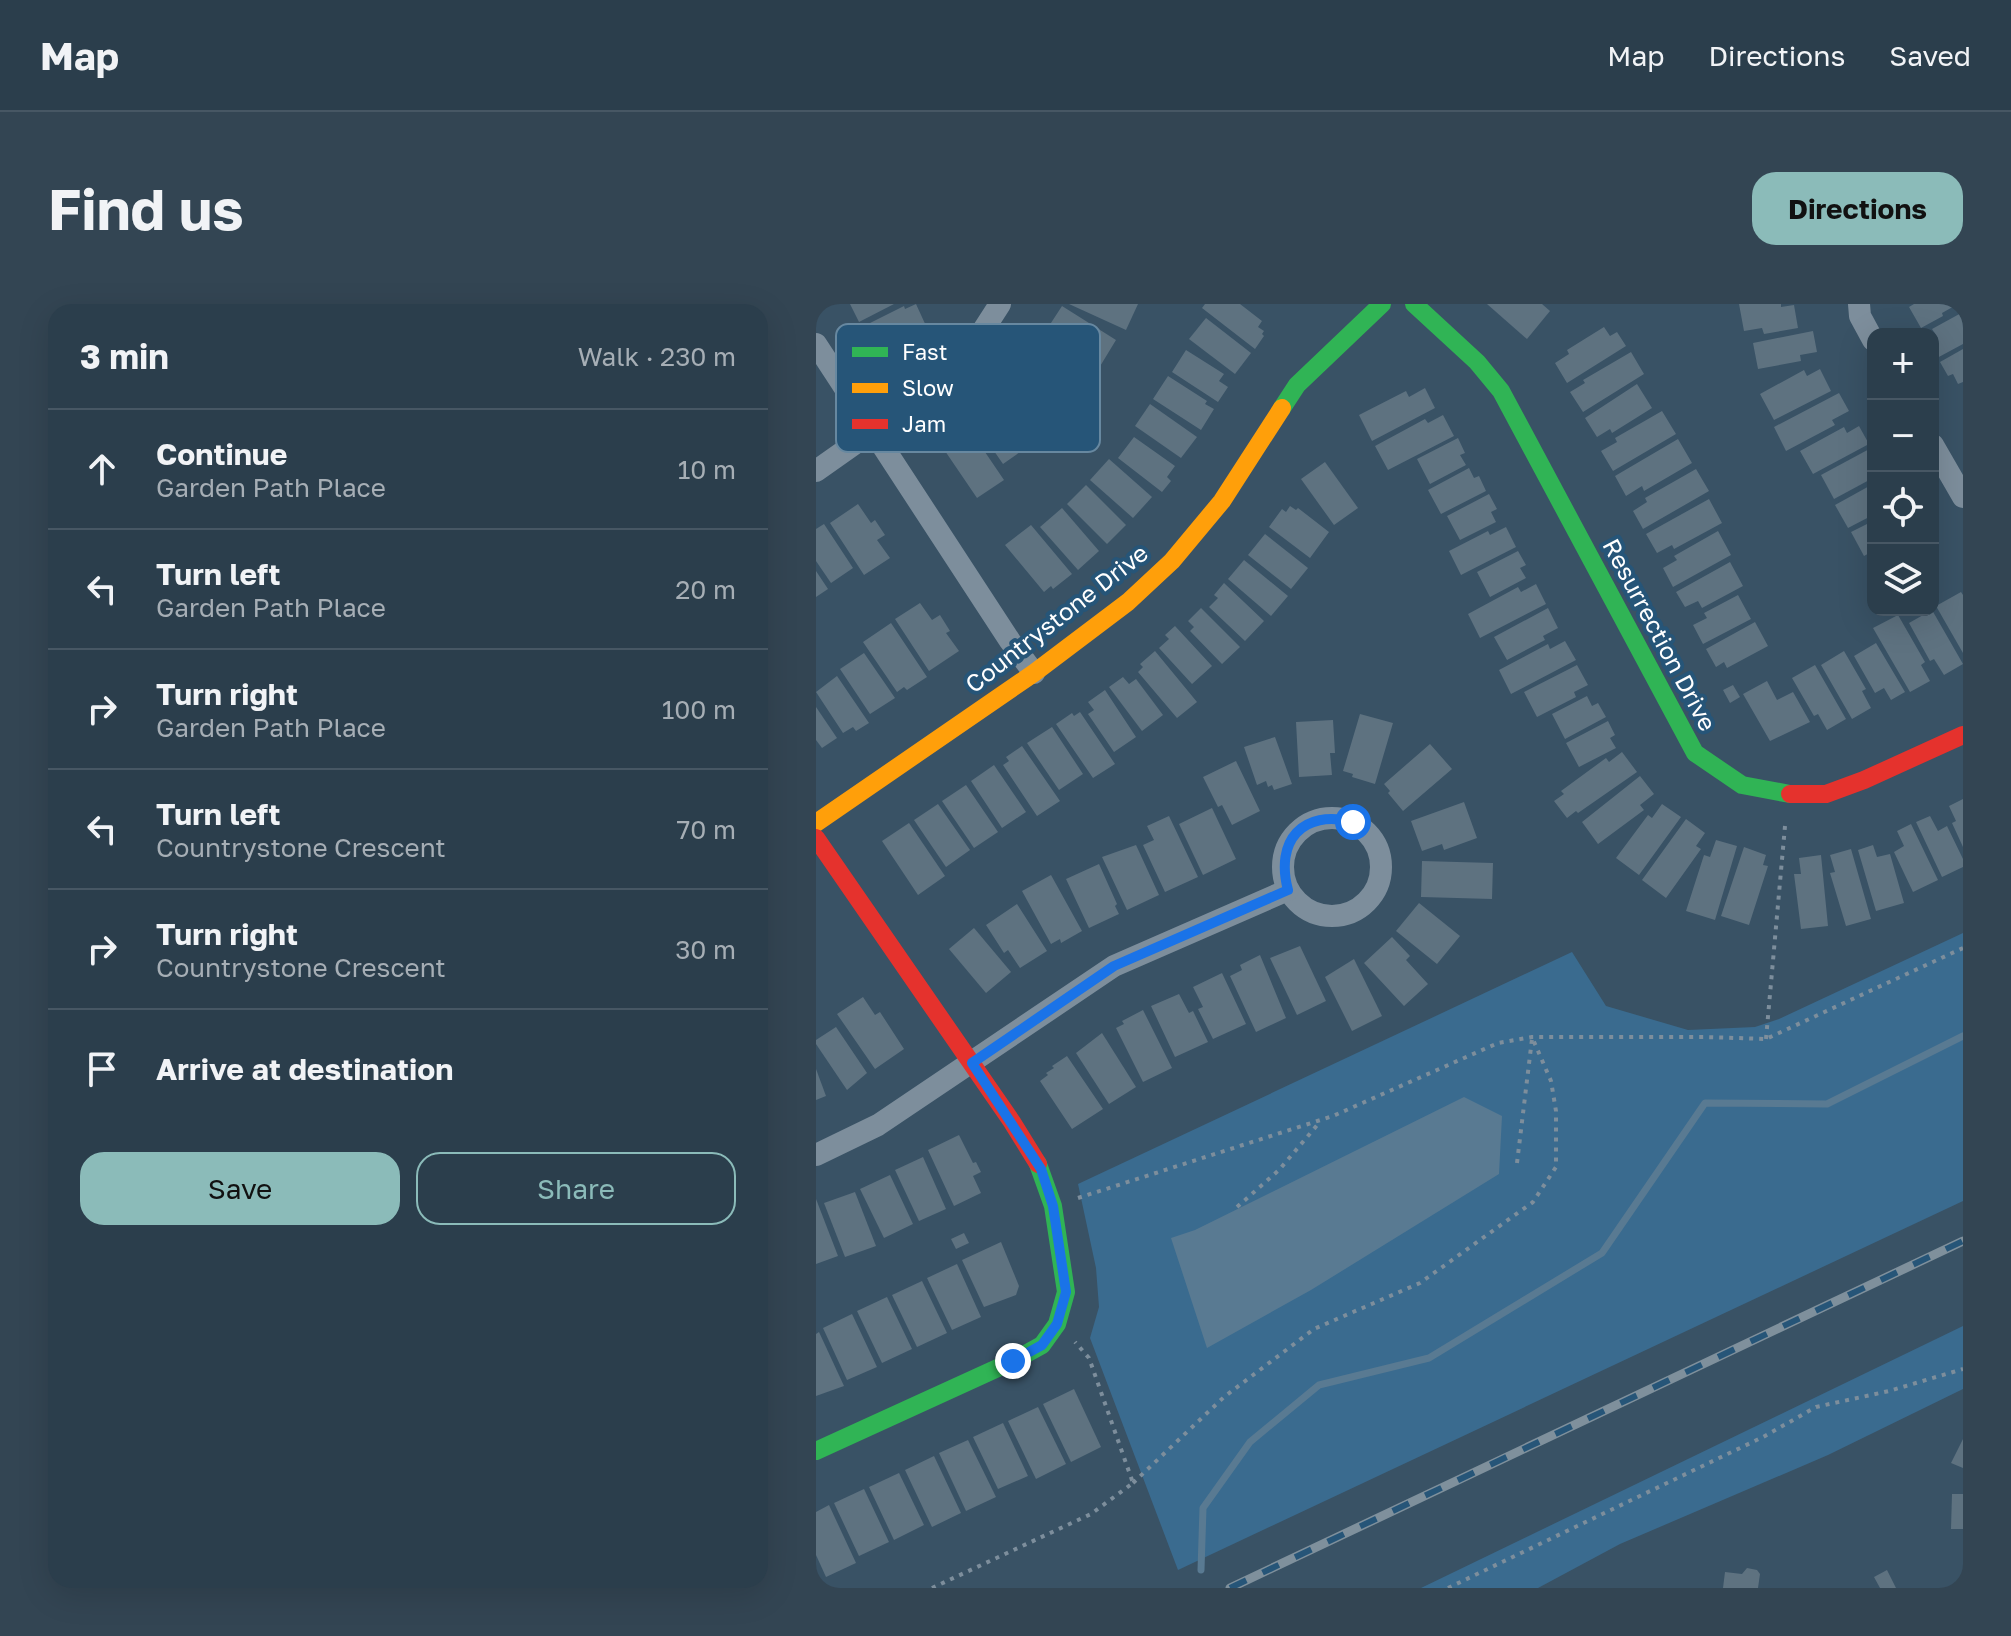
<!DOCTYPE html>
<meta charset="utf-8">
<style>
:root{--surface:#2b3e4c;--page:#334553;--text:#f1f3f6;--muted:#a6aeb5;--line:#475764;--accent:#8bbbb9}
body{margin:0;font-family:"Golos Text",sans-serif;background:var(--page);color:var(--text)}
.controls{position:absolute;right:24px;top:24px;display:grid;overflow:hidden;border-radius:16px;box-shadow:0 8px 32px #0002}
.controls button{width:72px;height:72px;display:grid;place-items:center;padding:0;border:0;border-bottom:2px solid var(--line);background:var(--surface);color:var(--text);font:40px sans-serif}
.stop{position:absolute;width:24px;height:24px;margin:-18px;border:6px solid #1a73e8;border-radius:50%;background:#fff}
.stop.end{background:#1a73e8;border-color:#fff;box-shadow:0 2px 8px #0008}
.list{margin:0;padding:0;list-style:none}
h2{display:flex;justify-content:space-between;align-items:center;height:104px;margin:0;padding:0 32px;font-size:34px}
h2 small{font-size:26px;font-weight:400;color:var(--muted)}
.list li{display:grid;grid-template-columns:52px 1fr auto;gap:24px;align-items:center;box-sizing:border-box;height:120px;padding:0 32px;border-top:2px solid var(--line)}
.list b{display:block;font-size:30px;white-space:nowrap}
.list p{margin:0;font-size:26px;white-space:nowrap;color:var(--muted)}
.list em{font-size:26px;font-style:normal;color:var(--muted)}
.actions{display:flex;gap:16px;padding:24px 32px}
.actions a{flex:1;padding:18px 0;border:2px solid var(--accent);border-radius:24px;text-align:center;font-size:28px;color:var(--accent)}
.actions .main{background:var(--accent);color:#111}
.icon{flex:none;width:44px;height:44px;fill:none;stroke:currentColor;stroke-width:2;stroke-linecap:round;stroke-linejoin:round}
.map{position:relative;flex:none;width:1147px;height:1284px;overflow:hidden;border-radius:24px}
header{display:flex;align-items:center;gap:48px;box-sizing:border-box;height:112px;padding:0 40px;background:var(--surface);border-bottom:2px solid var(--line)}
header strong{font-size:38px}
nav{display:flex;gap:44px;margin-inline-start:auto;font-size:28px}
.intro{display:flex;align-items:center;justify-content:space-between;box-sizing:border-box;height:192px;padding:0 48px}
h1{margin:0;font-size:56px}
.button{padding:20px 36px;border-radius:24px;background:var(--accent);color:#111;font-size:28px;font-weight:700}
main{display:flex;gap:48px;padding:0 48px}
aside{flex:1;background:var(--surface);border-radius:24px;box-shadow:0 8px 32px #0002}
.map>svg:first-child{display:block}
.green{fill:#3a6b8f}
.water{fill:#597a92}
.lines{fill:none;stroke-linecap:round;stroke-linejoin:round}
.stream{stroke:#597a92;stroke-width:7}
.building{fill:#5e7280}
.path{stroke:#7d8e9c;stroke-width:4;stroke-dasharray:4 6;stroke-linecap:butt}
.street{stroke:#7d8e9c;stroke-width:22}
.fast{stroke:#30b455;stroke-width:18}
.slow{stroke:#ff9f0a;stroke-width:18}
.jam{stroke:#e5322d;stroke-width:18}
.rail-casing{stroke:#7f909c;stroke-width:9}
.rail{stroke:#265578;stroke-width:6;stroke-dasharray:18;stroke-linecap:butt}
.route{stroke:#1a73e8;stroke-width:10}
.labels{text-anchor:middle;stroke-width:8;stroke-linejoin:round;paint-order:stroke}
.street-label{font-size:24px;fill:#fff;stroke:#265578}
.key{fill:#265578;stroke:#6788a0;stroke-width:2}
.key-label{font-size:22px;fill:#fff}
</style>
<header>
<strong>Map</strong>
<nav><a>Map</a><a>Directions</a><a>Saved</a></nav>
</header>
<div class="intro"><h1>Find us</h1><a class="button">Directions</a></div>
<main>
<aside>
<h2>3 min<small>Walk · 230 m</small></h2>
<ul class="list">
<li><svg class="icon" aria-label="ahead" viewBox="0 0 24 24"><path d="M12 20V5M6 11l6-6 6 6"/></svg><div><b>Continue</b><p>Garden Path Place</p></div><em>10 m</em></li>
<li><svg class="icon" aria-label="left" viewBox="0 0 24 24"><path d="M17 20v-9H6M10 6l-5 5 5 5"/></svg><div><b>Turn left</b><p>Garden Path Place</p></div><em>20 m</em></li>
<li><svg class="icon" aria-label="right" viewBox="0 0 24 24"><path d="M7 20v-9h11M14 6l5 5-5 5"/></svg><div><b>Turn right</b><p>Garden Path Place</p></div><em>100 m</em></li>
<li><svg class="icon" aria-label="left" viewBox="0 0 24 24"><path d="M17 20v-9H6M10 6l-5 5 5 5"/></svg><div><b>Turn left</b><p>Countrystone Crescent</p></div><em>70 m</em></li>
<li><svg class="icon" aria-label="right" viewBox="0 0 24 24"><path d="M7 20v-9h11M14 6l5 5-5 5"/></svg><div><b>Turn right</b><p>Countrystone Crescent</p></div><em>30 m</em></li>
<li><svg class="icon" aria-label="arrive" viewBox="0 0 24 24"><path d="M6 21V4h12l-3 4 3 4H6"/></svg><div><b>Arrive at destination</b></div></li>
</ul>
<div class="actions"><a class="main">Save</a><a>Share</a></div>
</aside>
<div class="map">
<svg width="1147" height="1284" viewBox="0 0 1147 1284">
<rect width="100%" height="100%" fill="#395265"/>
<!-- green -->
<g class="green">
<polygon points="1147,629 1147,897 362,1266 274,1034 283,1003 280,964 262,880 756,648 790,702 872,726 939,723 963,715"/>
<polygon points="1147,1022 1147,1085 1012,1151 804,1240 722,1284 605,1284"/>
</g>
<!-- water -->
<polygon class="water" points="648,793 686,812 683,870 495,986 391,1044 355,934 379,926"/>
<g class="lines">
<!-- stream -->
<polyline class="stream" points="385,1266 387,1204 434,1138 503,1081 613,1054 786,949 889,799 1011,800 1147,732"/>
</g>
<!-- building -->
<g class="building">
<polygon points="34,0 78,0 43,18"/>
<polygon points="100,0 111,24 100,29 102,32 88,39 87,36 56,51 44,24 88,2 89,5"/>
<polygon points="253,0 322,0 310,26"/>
<polygon points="389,0 424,0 446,17 442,23 448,27 446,30 448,32 439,45 386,4"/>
<polygon points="671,0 726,0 734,7 711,35"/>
<polygon points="923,0 965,0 965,3 978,1 982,24 948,30 946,24 928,27"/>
<polygon points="1098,0 1142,0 1126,9 1127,12 1105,24 1093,3"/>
<polygon points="246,2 300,36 283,64 231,32 236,24 233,22"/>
<polygon points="1147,8 1147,40 1121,54 1117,46 1117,37 1122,34 1116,25"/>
<polygon points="390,14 435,49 419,70 373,35"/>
<polygon points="788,23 794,32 801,28 810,42 751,79 739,59 753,50 751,46"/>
<polygon points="997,27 1001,48 984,51 985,57 942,65 937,39"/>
<polygon points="1147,45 1147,78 1142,80 1137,70 1132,72 1124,58"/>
<polygon points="370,46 408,70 403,77 412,83 402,98 356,68"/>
<polygon points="815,48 828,70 767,108 754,88 769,79 767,76"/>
<polygon points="1004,65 1015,87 958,116 944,90 988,66 991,72"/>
<polygon points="352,72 391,97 389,100 398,105 385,126 337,95"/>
<polygon points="821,80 836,104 796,129 794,125 781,133 769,114"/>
<polygon points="609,84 619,104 556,137 543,111 590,87 593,93"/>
<polygon points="1023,89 1033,107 1016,116 1019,121 970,147 958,123"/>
<polygon points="334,100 381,133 365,154 319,122"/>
<polygon points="187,104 214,141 187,160 158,118 177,105 180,109"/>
<polygon points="846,107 860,130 797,167 785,147 801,138 799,134"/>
<polygon points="627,111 638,132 572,166 559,142 609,115 612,119"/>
<polygon points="1043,122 1053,140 997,170 984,147 1028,123 1031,129"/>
<polygon points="152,123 188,176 161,194 127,144 135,138 133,136"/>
<polygon points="318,133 359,162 351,173 355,177 346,188 302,154"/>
<polygon points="642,134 649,149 644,151 650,161 614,180 601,155"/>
<polygon points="862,135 876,159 828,187 826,182 810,192 799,172"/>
<polygon points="1057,143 1057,174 1018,195 1005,171"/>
<polygon points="293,155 336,193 317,214 274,176"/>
<polygon points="509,158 542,204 518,221 485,175"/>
<polygon points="653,164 658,174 663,172 670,187 625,210 612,186"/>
<polygon points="880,165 893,187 827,225 817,207 831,198 829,194"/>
<polygon points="1057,180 1057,211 1032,224 1019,201"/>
<polygon points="270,181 310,221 291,240 251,200"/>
<polygon points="673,190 681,205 675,208 680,218 644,236 631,212"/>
<polygon points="893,195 906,219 858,245 856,241 841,249 830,230"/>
<polygon points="42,200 55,219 59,216 69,231 61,236 74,254 48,271 14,219"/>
<polygon points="474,202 480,206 482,204 513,228 494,254 453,223 466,205 470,208"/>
<polygon points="246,204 283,247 262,266 224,223"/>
<polygon points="1057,217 1057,247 1048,252 1035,228"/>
<polygon points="8,220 37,264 15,279 0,257 0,225"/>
<polygon points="215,221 256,270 237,285 235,282 228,288 189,241"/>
<polygon points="690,223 700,243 645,271 633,247 672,227 674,231"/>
<polygon points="902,227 915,251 857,283 847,264 861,256 858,252"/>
<polygon points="449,230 492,264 475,285 432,251"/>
<polygon points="702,247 710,261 704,264 710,274 674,293 661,268"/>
<polygon points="428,256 472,292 455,312 412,275"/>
<polygon points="914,258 927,282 886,304 882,297 869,303 860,288"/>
<polygon points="0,267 12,285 0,293"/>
<polygon points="408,279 448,317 429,337 393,303 402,294 398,291"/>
<polygon points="720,280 730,300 664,334 652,310 702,283 705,288"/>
<polygon points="1145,288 1147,291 1147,349 1120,302"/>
<polygon points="922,291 935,315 887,340 877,321 891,314 888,309"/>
<polygon points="104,299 116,316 124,311 134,327 130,329 143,347 113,367 79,315"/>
<polygon points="385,304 424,343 406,360 374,327 378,323 372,317"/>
<polygon points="732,304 742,324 727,332 729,336 691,356 678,333"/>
<polygon points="1116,306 1147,360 1128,371 1118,355 1114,357 1093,319"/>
<polygon points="1082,311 1109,358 1105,361 1114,377 1094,388 1057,324"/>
<polygon points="939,318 952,342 911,364 908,358 900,363 890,345"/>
<polygon points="75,319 111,373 91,386 88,383 81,388 47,338"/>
<polygon points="359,322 396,362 376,380 343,344 353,335 349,331"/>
<polygon points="749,337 760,356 695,390 683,366 732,340 734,345"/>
<polygon points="1060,339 1089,388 1075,396 1068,384 1059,389 1038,352"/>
<polygon points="339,347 381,398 361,414 322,368 327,363 324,360"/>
<polygon points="1028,347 1050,385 1046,387 1055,404 1036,415 1005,361"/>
<polygon points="48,349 79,394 54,410 24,365"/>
<polygon points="761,361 772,381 758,388 760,393 721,413 708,388"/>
<polygon points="999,361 1030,415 1011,426 1002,410 998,412 976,374"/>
<polygon points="21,372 53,419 40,427 37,423 27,429 0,388"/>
<polygon points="307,373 313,380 320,375 347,411 326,427 293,383"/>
<polygon points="951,377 961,396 977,388 994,418 954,437 927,390"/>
<polygon points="917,381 924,393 914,399 907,386"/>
<polygon points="289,386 320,433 298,448 272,410 278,406 272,398"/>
<polygon points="771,392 776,402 782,399 790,413 749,435 736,410"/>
<polygon points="0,403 21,434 6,444 0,436"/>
<polygon points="264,408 299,460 277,474 240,420 256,409 258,412"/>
<polygon points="544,410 577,419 559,480 536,473 537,470 527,467"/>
<polygon points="517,416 519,449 514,449 516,471 483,473 480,418"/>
<polygon points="792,417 799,431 794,434 800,444 763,463 750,439"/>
<polygon points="236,423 267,470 243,486 211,439"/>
<polygon points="459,433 476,480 458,486 456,481 452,483 450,477 441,481 428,443"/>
<polygon points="614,440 636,465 587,507 572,489 574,487 568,480"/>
<polygon points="206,442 244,497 221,512 187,461 193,457 190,453"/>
<polygon points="806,448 821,468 762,509 760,507 751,514 738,497 748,490 745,487 790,454 793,458"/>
<polygon points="420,457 444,507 416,521 406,501 402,503 387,473"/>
<polygon points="178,461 210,508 186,524 155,477"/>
<polygon points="824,472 838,490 824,501 828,506 782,540 766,518"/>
<polygon points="150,481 182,528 158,544 126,497"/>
<polygon points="1147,495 1147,543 1136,519 1140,517 1133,502"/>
<polygon points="648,498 661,534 628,546 626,540 606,547 595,517"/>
<polygon points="122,500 154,546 130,563 98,516"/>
<polygon points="846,500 865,513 823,571 800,554 832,511 836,514"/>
<polygon points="396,504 420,555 387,571 363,520"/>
<polygon points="353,512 382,573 349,588 327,541 338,536 331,522"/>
<polygon points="1114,512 1122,527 1131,522 1147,555 1147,563 1126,573 1100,518"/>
<polygon points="870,515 889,529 880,542 885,545 850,594 826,576"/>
<polygon points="93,519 129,572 102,591 66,537"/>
<polygon points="1095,520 1122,576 1097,588 1078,548 1088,542 1081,527"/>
<polygon points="900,536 921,542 899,616 870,607 888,551 894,553"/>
<polygon points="320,541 343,591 311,606 286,553"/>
<polygon points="1057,541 1061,553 1074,550 1088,599 1060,607 1042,546"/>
<polygon points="928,543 950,551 947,561 952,562 933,621 905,612"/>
<polygon points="1035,545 1055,615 1030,622 1014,569 1019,568 1014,551"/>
<polygon points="1005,551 1012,622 985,625 978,570 985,570 983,554"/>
<polygon points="606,557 677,559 676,595 605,593"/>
<polygon points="283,560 301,600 299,602 303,610 273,624 250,575"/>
<polygon points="235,571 266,627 245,639 244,635 235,640 206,587"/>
<polygon points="603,599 644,632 621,660 580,627"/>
<polygon points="201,600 231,647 204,664 192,646 188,649 170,621"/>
<polygon points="158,624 195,668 170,689 133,645"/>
<polygon points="576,633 594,652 590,656 612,680 588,702 548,659"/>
<polygon points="484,642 510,697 481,711 454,654"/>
<polygon points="444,651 470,714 440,728 414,672 426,666 424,661"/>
<polygon points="538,655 566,712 536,727 509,673"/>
<polygon points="406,669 430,720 397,735 382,705 387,703 377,683"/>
<polygon points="363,690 373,709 377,707 392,738 359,753 335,702"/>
<polygon points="47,693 59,711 64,708 88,745 59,765 21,710"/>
<polygon points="327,706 356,764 327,778 300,724 308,720 306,717"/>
<polygon points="20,723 51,769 31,786 0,740 0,736"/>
<polygon points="286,729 320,783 293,800 260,749"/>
<polygon points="251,752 287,805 256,825 224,777 232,771 230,769 238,764 236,762"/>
<polygon points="0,765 10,792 0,796"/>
<polygon points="143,831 157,859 160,858 165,868 157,872 165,889 138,902 112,846"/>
<polygon points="107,853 130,905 103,917 79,866"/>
<polygon points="74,871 97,920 68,934 44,885"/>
<polygon points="39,888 60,942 29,953 8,899"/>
<polygon points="0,895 22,952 0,960"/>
<polygon points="148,929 153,939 140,945 135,935"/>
<polygon points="185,938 203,982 200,991 168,1003 146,956"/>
<polygon points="141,960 165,1013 136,1026 111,974"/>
<polygon points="106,977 131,1029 101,1043 76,991"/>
<polygon points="71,993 96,1045 66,1059 41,1007"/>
<polygon points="36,1010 61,1063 31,1076 7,1024"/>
<polygon points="3,1028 28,1082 0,1092 0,1030"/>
<polygon points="258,1085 285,1143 255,1158 227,1100"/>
<polygon points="222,1103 250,1160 220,1175 192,1117"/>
<polygon points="187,1119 212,1172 182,1185 157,1133"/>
<polygon points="1147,1135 1147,1164 1135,1159"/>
<polygon points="152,1136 180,1193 150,1207 123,1149"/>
<polygon points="118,1152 145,1209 116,1223 89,1166"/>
<polygon points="83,1169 108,1221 78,1236 53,1183"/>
<polygon points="48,1185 73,1238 43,1252 18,1199"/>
<polygon points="1136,1190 1147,1190 1147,1225 1135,1225"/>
<polygon points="13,1201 40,1259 10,1273 0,1251 0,1208"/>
<polygon points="931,1264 941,1266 944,1270 942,1284 907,1284 909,1268 926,1270"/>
<polygon points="1071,1266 1080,1284 1064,1284 1058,1273"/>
</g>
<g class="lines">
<!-- path -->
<g class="path">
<polyline points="950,735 969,522"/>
<polyline points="701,859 716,735"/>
<polyline points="262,894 517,812 682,739 716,733 889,733 950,735 1147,644"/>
<polyline points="421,903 463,866 503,819"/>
<polyline points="317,1179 408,1093 498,1025 604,979 717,898 740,863 740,807 735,777 716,733"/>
<polyline points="116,1284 275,1210 317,1179 273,1054 259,1038"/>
<polyline points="632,1284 947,1133 1000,1103 1073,1087 1147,1065"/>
</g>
<!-- street -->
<g class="street">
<polyline points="1043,0 1044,12 1057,36"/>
<polyline points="0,40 194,337 218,369"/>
<polyline points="1117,141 1147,193"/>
<polyline points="0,167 129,76 146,59 184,0"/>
<circle cx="516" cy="563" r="49"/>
<polyline points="0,851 62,821 298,662 472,586"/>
</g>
<!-- fast -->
<g class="fast">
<polyline points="598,0 661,58 685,87 879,449 926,481 974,490"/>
<polyline points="466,104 481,81 566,0"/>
<polyline points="0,1147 197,1057 226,1041 241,1020 250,988 237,902 222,860"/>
</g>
<!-- slow -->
<polyline class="slow" points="0,519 218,369 312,298 356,257 406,197 466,104"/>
<!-- jam -->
<g class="jam">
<polyline points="974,490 1010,490 1048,476 1147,431"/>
<polyline points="0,534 196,818 222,860"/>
</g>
<!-- rail casing -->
<g class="rail-casing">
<polyline id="rail" points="414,1284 1147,937"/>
</g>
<!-- rail -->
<use href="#rail" class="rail"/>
</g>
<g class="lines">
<!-- route -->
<path class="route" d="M 197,1057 L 226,1041 L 241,1020 L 250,988 L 237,902 L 225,865 L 156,759 L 298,662 L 472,586 C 459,537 486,505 537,518"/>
</g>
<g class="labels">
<!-- street labels -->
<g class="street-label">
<text transform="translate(241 315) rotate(-38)" y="8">Countrystone Drive</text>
<text transform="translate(843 331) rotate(62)" y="8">Resurrection Drive</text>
</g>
</g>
<!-- legend -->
<rect x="20" y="20" width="264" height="128" rx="12" class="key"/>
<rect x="36" y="43" width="36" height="10" fill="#30b455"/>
<rect x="36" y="79" width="36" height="10" fill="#ff9f0a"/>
<rect x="36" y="115" width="36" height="10" fill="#e5322d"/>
<g class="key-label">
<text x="86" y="56">Fast</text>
<text x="86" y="92">Slow</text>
<text x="86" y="128">Jam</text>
</g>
</svg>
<div class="controls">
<button>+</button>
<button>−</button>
<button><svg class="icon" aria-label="locate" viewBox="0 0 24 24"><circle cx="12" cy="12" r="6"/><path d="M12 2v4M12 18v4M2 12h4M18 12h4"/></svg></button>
<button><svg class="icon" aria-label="layers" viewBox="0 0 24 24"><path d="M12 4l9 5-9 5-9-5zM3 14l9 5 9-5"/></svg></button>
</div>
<div class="stop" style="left:537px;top:518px"></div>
<div class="stop end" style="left:197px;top:1057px"></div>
</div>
</main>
